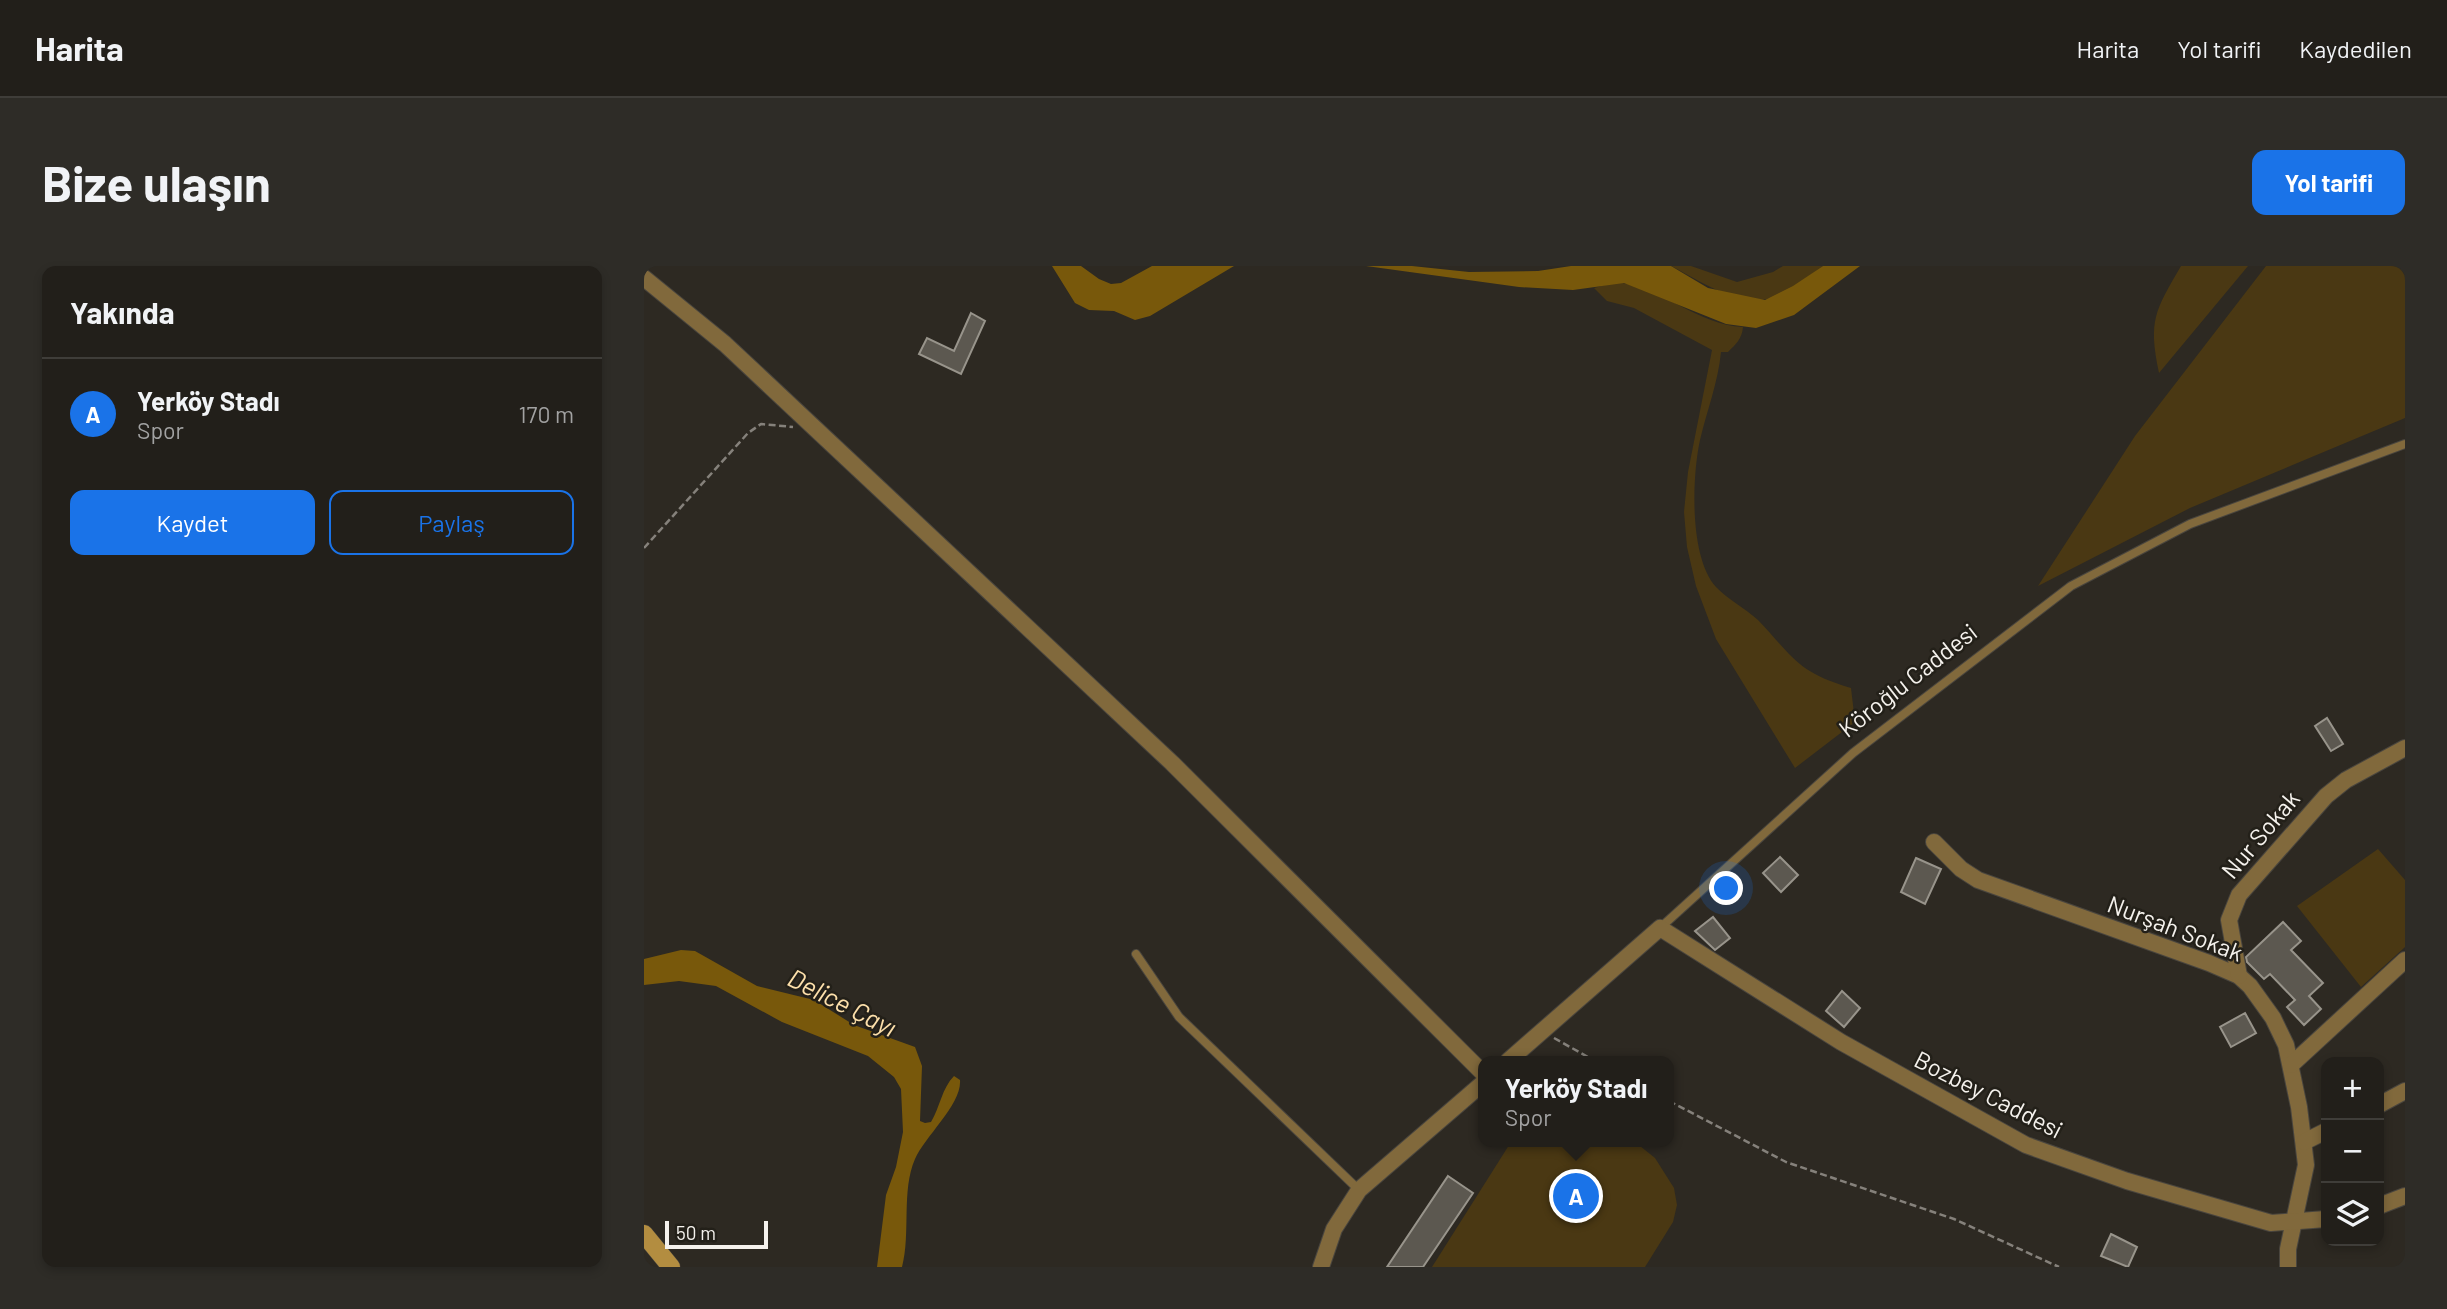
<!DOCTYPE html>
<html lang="tr">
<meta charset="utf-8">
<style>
:root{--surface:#221f1a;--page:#2e2c27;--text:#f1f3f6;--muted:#a2a2a2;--line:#3f3d39;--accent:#1a73e8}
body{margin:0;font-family:Barlow,sans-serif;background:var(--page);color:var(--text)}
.controls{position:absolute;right:21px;bottom:21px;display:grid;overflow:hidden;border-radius:14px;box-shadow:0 4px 10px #0003}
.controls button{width:63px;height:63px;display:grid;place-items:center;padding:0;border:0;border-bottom:2px solid var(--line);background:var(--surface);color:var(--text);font:35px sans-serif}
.scale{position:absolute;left:21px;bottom:18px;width:103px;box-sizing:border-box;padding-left:7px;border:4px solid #f5f2ed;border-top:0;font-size:19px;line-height:24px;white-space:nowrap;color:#f5f2ed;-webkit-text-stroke:5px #232019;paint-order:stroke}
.you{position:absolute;left:1083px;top:623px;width:24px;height:24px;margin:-18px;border:5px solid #fff;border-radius:50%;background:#1a73e8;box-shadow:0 0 0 10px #1a73e833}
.badge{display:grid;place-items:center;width:46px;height:46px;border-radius:50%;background:var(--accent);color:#fff;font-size:23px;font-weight:700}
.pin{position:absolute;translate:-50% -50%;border:4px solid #fff;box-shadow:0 2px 7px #0006}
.popup{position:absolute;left:834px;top:790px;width:196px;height:91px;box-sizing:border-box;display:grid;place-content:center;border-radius:14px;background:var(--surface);filter:drop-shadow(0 2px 5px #0005);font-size:23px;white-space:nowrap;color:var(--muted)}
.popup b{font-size:26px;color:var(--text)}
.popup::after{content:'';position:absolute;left:50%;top:100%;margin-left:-14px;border:14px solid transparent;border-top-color:var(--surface)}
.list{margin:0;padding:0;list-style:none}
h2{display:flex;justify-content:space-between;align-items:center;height:91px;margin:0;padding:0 28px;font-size:30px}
h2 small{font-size:23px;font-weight:400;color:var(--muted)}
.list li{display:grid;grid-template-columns:46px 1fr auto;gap:21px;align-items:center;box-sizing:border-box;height:112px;padding:0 28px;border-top:2px solid var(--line)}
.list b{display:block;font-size:26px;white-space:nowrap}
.list p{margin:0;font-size:23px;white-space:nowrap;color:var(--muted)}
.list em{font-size:23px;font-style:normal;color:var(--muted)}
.actions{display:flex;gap:14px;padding:21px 28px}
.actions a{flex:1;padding:16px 0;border:2px solid var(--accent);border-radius:14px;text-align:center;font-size:24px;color:var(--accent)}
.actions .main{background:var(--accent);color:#fff}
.icon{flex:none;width:38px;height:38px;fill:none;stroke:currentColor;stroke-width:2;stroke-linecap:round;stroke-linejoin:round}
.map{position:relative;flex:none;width:1761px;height:1001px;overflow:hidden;border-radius:14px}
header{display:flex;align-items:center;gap:42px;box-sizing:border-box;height:98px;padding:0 35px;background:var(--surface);border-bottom:2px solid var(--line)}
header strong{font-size:33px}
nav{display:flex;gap:38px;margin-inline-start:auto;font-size:24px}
.intro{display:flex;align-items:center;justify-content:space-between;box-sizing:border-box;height:168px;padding:0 42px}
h1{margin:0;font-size:49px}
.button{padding:18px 32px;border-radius:14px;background:var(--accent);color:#fff;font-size:24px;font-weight:700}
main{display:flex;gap:42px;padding:0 42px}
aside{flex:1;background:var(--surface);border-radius:14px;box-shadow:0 4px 10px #0003}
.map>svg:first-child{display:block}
.green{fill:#4a3813}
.water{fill:#78580b}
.building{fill:#5c5850;stroke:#98948b;stroke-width:2}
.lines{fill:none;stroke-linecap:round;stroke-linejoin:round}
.service-casing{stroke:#49453e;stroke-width:10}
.minor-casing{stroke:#49453e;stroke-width:18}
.secondary-casing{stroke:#49453e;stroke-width:19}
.path{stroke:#85817b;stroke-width:2.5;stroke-dasharray:7 3.5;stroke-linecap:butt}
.service{stroke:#81693c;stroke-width:8}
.minor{stroke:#81693c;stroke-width:16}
.secondary{stroke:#b38d40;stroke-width:18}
.labels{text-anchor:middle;stroke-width:5;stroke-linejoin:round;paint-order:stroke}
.street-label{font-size:24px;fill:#f5f2ed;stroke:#232019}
.water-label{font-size:26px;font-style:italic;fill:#fde0ab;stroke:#232019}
</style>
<header>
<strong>Harita</strong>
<nav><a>Harita</a><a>Yol tarifi</a><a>Kaydedilen</a></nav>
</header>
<div class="intro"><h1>Bize ulaşın</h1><a class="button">Yol tarifi</a></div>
<main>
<aside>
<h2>Yakında<small></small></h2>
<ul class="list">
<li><span class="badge">A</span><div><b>Yerköy Stadı</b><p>Spor</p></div><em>170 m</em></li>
</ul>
<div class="actions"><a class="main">Kaydet</a><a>Paylaş</a></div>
</aside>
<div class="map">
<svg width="1761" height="1001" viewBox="0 0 1761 1001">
<rect width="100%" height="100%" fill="#2d2922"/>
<!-- green -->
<g class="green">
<path d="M 1027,0 L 1047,0 L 1093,16 L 1129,6 L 1139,0 L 1179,0 C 1162,11 1143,29 1123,33 C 1092,40 1053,13 1027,0 Z"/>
<path d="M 1537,0 L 1604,0 L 1515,107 C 1504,54 1511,45 1537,0 Z"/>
<polygon points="1622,0 1761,0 1761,152 1546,242 1394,320 1491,170"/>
<path d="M 972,16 C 1016,20 1054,59 1099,61 C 1098,73 1092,78 1084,86 L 1077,86 C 1074,117 1063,144 1056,174 C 1048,211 1045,291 1072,321 C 1083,333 1101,342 1114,354 C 1150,392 1153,406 1207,422 L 1211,456 L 1151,502 L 1072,373 L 1052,320 L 1043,281 L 1040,246 L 1044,206 L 1068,84 L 990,42 L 963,35 L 950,22 Z"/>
<polygon points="1734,583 1761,614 1761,681 1717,721 1653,640"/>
<polygon points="867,876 991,876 1011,892 1030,922 1033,939 1029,956 1001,1001 788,1001"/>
</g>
<!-- water -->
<g class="water">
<polygon points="408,0 437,0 455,13 467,18 477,17 508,0 590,0 506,50 491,54 470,45 445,44 431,37"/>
<polygon points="722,0 768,0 825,6 894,5 927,0 1027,0 1064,22 1121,34 1149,20 1179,0 1216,0 1150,49 1112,62 1082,58 980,17 929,24 875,21"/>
<path d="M 37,684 L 51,685 L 113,720 L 170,734 L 210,759 L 271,781 L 278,800 L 276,855 L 281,857 L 287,856 C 296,841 298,822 310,810 L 316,814 C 318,838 281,870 271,893 C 257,925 267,967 258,1001 L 233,1001 L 242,929 L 252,901 L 259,866 L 257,823 L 250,811 L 224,790 L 138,756 L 72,720 L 35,715 L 0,719 L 0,693 Z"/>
</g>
<!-- building -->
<g class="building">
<polygon points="327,47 341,55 317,108 275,88 283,72 310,85"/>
<polygon points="1683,452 1699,478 1687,485 1671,460"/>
<polygon points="1136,591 1154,609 1137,626 1119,607"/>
<polygon points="1272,592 1297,603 1281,638 1257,626"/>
<polygon points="1069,651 1086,672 1071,684 1051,665"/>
<polygon points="1639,656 1657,675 1647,684 1679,717 1665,730 1677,743 1660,759 1643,741 1651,734 1626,708 1620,713 1603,696 1602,691"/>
<polygon points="1198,725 1216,742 1200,761 1182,745"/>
<polygon points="1601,747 1612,767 1587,781 1576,761"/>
<polygon points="804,910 829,927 779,1001 743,1001"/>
<polygon points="1467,968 1493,981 1484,1001 1457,990"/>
</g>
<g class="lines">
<!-- service casing -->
<g class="service-casing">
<g id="service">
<polyline points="1016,662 1209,487 1427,320 1546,258 1761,178"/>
<polyline points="492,688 535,751 715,924"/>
</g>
</g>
<!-- minor casing -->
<g class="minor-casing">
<g id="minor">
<polyline points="0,12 81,78 528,497 839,807"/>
<polyline points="1290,576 1317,603 1334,614 1565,697 1595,710 1606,720 1629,752 1642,779 1655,841 1662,899 1644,983 1644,1001"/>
<polyline points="1595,710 1585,654 1595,629 1682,530 1702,514 1761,482"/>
<polyline points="864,795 1016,662 1197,776 1382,879 1483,915 1627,957 1682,953"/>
<polyline points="1647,799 1761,694"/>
<polyline points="1735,839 1761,825"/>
<polyline points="1660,876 1682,865"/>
<polyline points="1735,940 1761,930"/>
<polyline points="677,1001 690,963 715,924 839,817"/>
</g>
</g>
<!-- secondary casing -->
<g class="secondary-casing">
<polyline id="secondary" points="0,968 27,1001"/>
</g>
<!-- path -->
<g class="path">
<polyline points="0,282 104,167 117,158 149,161"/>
<polyline points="910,772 951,795"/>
<polyline points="1025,835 1142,896 1310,953 1415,1001"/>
</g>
<!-- service -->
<use href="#service" class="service"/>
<!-- minor -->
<use href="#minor" class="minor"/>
<!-- secondary -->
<use href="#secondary" class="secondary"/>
</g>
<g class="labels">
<!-- street labels -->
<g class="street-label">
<text transform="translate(1264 415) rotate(-38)" y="8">Köroğlu Caddesi</text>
<text transform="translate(1617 569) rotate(-50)" y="8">Nur Sokak</text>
<text transform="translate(1531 663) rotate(21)" y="8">Nurşah Sokak</text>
<text transform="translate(1344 829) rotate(27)" y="8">Bozbey Caddesi</text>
</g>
<!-- water labels -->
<g class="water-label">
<text transform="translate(198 737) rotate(27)" y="9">Delice Çayı</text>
</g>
</g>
</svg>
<div class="controls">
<button>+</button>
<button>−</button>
<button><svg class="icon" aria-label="layers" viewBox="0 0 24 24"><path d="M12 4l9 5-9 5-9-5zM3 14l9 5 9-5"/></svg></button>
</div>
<div class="scale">50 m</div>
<div class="you"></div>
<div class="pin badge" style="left:932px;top:930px">A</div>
<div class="popup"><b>Yerköy Stadı</b>Spor</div>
</div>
</main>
